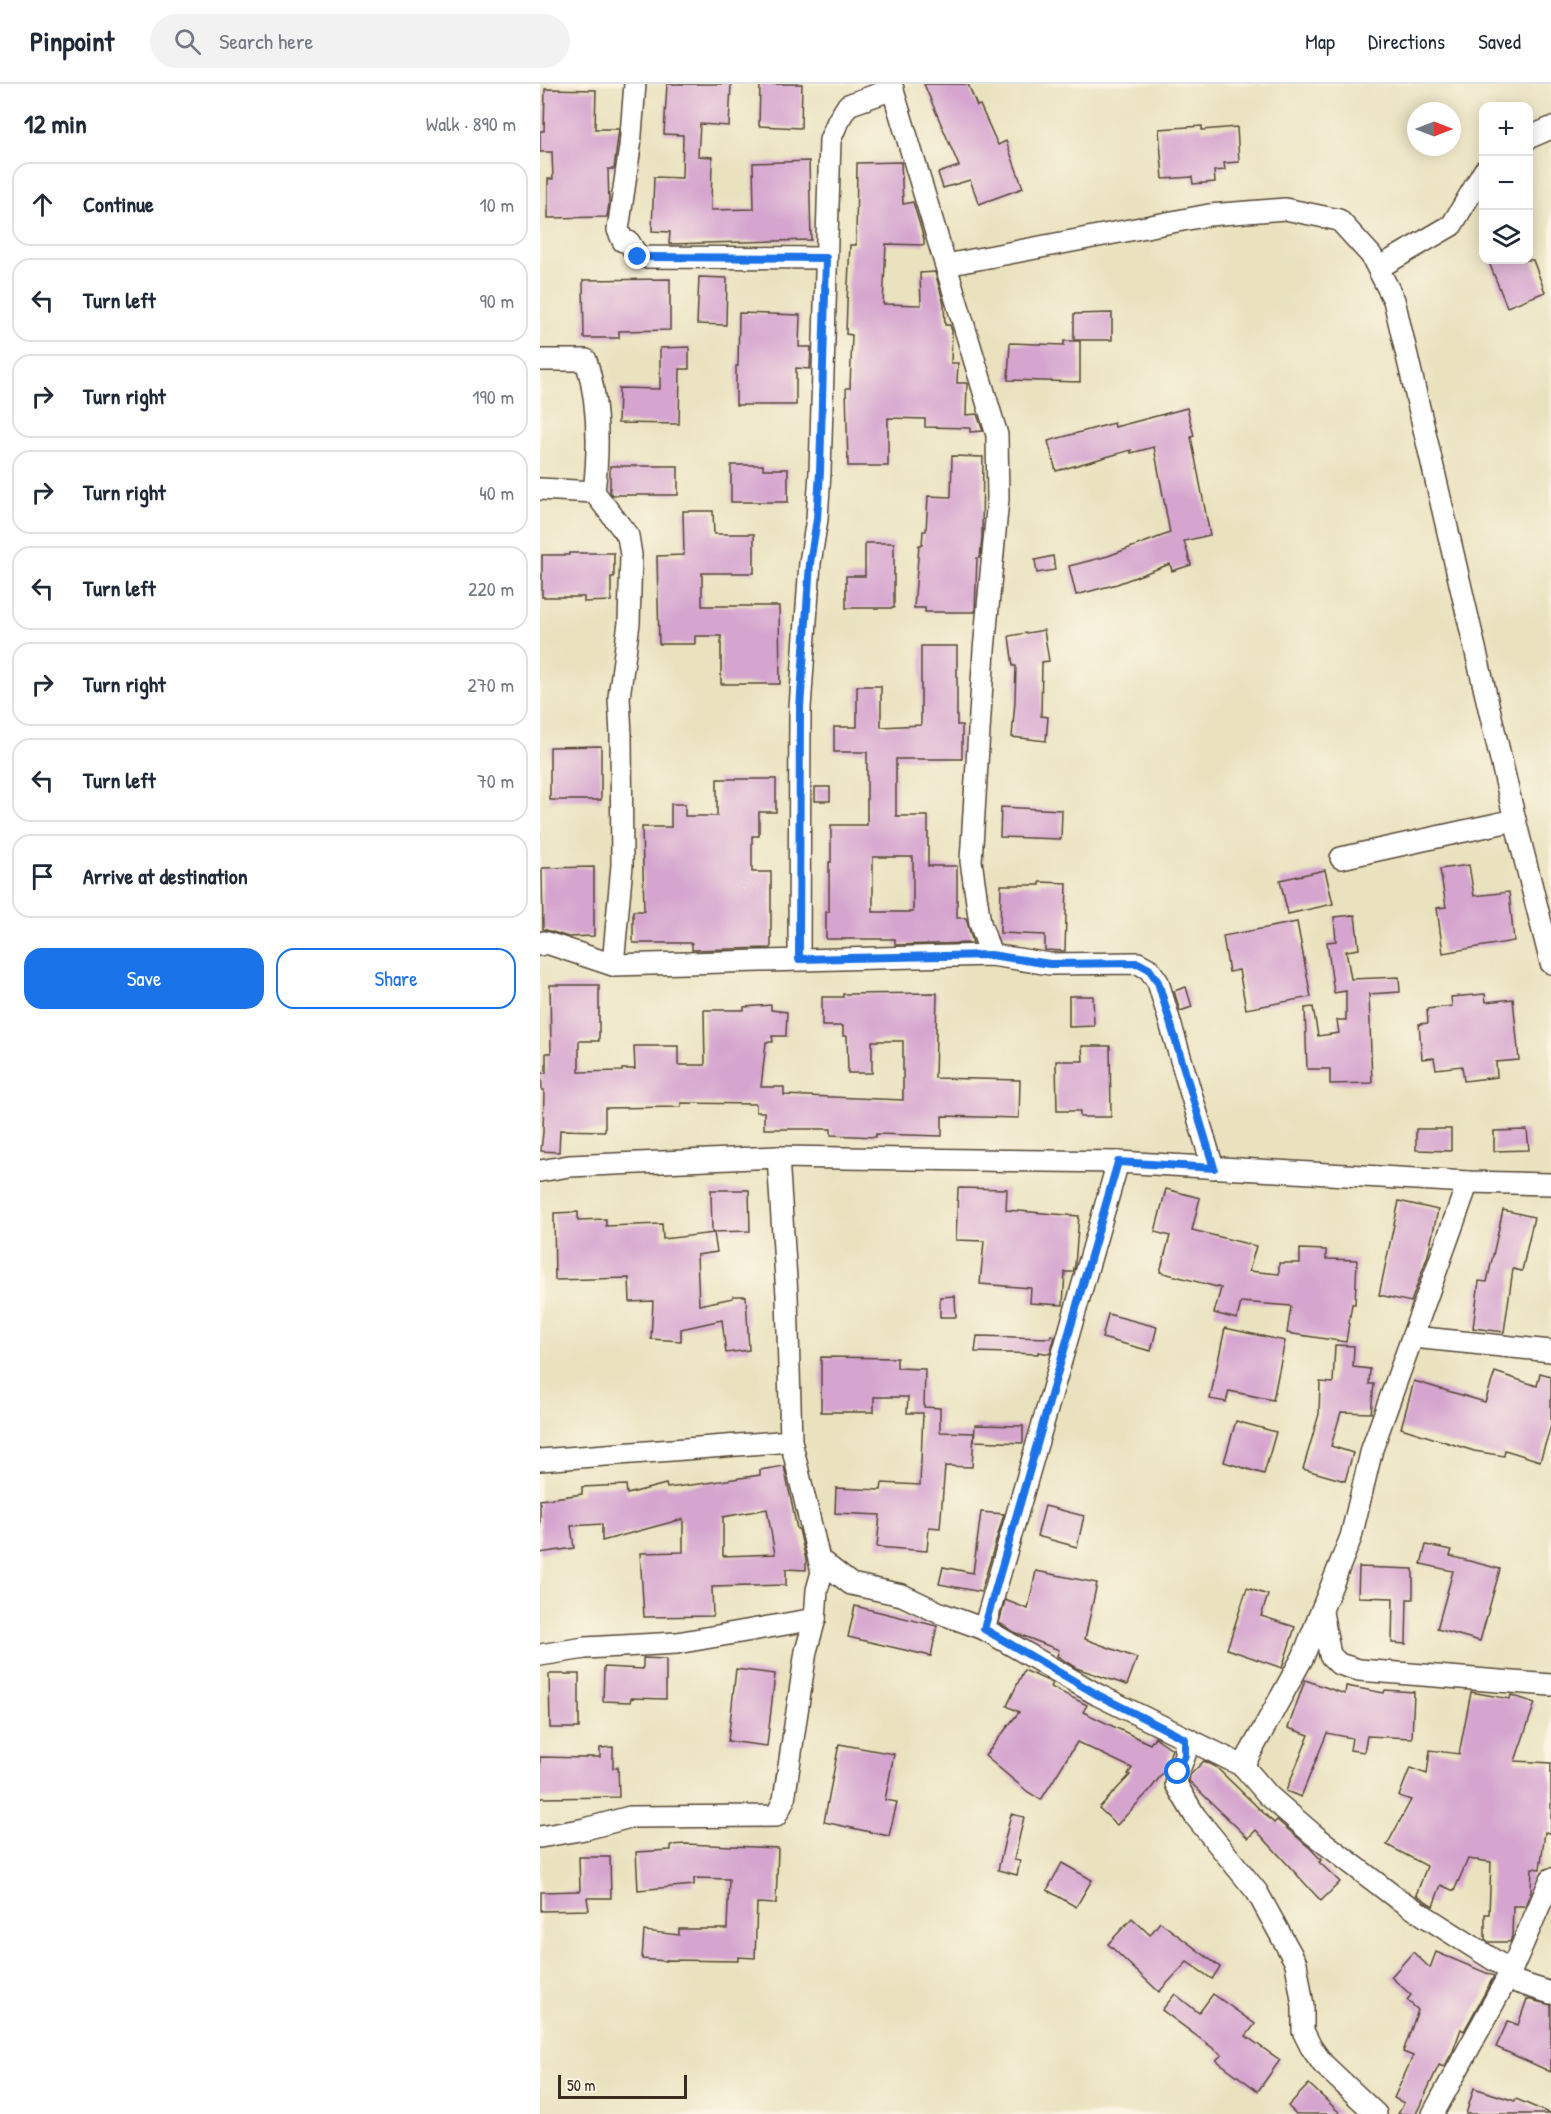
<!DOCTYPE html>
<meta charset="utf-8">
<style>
:root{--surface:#fff;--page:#f2f2f3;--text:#1f2937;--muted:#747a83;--line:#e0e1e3;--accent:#1a73e8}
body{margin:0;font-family:"Patrick Hand",sans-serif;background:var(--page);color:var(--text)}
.controls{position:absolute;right:18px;top:18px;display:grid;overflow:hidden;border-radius:12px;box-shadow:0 3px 15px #0003}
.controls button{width:54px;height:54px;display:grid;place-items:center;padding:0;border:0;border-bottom:2px solid var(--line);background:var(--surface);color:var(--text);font:30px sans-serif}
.compass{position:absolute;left:867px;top:18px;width:54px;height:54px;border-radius:50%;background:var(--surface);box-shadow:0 3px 15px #0003;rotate:90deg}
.scale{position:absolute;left:18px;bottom:15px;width:129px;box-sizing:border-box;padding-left:6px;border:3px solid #3b2a1e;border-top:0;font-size:16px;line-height:21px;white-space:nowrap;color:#3b2a1e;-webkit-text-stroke:4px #fcf5e5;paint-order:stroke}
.stop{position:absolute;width:18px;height:18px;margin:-14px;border:4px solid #1a73e8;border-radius:50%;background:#fff}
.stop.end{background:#1a73e8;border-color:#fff;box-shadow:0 2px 6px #0008}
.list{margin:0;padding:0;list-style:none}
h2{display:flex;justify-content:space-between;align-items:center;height:78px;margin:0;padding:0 24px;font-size:26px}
h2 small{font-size:20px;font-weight:400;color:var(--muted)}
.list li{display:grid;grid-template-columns:39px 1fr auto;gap:18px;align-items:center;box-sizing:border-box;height:84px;margin:0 12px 12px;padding:0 12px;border:2px solid var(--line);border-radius:18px}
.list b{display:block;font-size:22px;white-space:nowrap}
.list em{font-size:20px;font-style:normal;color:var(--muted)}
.actions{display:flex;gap:12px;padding:18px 24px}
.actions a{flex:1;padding:14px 0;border:2px solid var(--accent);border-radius:18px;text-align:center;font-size:21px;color:var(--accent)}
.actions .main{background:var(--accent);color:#fff}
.icon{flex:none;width:33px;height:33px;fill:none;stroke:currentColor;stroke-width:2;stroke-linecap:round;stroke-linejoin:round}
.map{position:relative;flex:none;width:1011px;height:2030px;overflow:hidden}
header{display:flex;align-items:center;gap:36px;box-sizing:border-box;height:84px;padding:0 30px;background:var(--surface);border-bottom:2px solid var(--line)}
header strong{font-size:28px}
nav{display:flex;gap:33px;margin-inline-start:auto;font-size:21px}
.search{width:420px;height:54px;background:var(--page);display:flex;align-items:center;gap:15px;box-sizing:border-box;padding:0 21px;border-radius:33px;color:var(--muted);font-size:22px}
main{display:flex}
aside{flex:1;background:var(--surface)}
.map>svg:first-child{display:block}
.building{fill:#d5a4cf;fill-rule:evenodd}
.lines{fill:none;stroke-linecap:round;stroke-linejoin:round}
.minor-casing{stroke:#554636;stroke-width:24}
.minor{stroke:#fff;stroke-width:21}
.route{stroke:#1a73e8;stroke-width:8}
</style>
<header>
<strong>Pinpoint</strong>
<div class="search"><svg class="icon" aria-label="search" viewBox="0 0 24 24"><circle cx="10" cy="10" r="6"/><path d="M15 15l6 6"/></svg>Search here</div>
<nav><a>Map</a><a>Directions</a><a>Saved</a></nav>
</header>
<main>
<aside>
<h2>12 min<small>Walk · 890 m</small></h2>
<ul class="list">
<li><svg class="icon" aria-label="ahead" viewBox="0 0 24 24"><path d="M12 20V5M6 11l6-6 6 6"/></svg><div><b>Continue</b></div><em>10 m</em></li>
<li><svg class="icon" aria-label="left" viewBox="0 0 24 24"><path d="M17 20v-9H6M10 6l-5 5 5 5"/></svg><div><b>Turn left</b></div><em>90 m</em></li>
<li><svg class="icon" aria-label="right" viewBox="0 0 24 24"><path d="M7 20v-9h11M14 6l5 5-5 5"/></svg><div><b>Turn right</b></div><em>190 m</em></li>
<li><svg class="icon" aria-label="right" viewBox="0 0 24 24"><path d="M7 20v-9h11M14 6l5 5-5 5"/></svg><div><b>Turn right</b></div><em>40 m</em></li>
<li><svg class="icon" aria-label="left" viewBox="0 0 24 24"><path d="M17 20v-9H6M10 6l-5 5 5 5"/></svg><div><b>Turn left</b></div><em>220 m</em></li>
<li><svg class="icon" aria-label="right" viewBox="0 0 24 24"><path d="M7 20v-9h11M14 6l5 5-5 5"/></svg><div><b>Turn right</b></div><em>270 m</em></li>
<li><svg class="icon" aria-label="left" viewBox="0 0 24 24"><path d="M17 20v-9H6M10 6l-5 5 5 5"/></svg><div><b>Turn left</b></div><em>70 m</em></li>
<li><svg class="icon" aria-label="arrive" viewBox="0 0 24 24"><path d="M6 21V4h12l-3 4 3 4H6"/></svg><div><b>Arrive at destination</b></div></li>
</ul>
<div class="actions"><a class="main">Save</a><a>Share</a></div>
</aside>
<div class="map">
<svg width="1011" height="2030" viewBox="0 0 1011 2030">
<rect width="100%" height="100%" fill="#fcf5e5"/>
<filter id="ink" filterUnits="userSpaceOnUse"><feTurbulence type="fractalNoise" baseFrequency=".0167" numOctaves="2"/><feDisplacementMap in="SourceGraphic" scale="12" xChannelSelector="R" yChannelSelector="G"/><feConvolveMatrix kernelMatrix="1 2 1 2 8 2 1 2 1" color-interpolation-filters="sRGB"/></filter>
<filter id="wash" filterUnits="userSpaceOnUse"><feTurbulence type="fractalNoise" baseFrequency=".008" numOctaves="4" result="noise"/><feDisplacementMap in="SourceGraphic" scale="24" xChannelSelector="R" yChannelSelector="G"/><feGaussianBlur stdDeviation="1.35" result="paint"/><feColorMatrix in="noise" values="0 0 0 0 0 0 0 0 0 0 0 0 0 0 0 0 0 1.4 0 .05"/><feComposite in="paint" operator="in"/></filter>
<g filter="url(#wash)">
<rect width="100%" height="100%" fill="#eae2bf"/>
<g id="blocks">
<!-- building -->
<g class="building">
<polygon points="127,0 191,0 189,42 160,40 158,72 172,73 171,126 214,125 213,79 269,77 271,156 129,160 130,148 112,147 114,93 142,94 143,51 124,50"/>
<polygon points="220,0 262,0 261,44 219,42"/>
<polygon points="384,0 428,0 437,22 440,21 458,61 466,57 483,104 439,120 430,96 403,104 398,89 419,82"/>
<polygon points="5,5 56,6 55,45 79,45 74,85 68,85 69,120 67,133 8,134 8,95 13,95 12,68 0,68 0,47 4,47"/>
<polygon points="662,42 662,46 697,43 699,78 684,79 685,86 674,87 675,98 653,100 652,93 623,95 619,45"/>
<polygon points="361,78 363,120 373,118 384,155 384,161 346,160 343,220 381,221 380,189 395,188 404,220 405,241 410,241 412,247 411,279 418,279 417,299 427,299 426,331 437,330 443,347 430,348 430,344 385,343 385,335 348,334 348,382 308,382 306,304 310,304 312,251 306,250 307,219 310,161 316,161 317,79"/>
<polygon points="948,176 993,176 1005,208 967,223"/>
<polygon points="159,193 187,194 186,241 157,240"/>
<polygon points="130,195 130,246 79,247 79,254 44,254 43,196"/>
<polygon points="199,229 260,231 259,263 271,263 270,285 256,284 256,321 196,321 196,282 198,282"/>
<polygon points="572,229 572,256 534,256 534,230"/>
<polygon points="524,257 540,257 540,298 468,296 470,259 524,261"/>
<polygon points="149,263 149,285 140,285 139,340 78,339 79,304 120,305 120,264"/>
<polygon points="647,324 654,352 651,353 670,451 644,457 651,481 632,487 630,480 577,500 536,511 529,482 568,472 630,449 614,363 591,369 591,366 516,387 508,357 574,339 575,343"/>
<polygon points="412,372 443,373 442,453 440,474 437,474 435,528 385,528 385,524 374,524 379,461 382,461 383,447 386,447 388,412 411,413"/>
<polygon points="191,381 223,381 223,385 248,385 248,418 191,418"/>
<polygon points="70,382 138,382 138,411 72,411 70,408"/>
<polygon points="143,427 173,427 174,450 214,450 214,489 162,489 162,522 239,522 240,600 181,600 181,552 155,552 155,560 119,560 117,472 144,471"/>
<polygon points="325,459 354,459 354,524 306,524 306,492 325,492"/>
<polygon points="29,469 74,469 74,493 71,493 71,517 44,518 44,513 2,513 2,471 29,471"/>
<polygon points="513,472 515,486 497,489 495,476"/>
<polygon points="504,546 509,577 502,578 501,632 508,633 506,657 472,653 475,617 476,582 473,582 469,552"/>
<path d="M 381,562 L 417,562 L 417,641 L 422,641 L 422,675 L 356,675 L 356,732 L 388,732 L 388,782 L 417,782 L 417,834 L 426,834 L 433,859 L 355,861 L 355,855 L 286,855 L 286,828 L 289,828 L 289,778 L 291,778 L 291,741 L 327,741 L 327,668 L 294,668 L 294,643 L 317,643 L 317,602 L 341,602 L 341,643 L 381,641 ZM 333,773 L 373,773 L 373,828 L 333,828 Z"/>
<polygon points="61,662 61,716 10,716 10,663"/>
<polygon points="177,695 236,695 236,728 219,728 219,752 212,752 212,788 231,788 231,864 152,866 152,859 93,859 93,827 104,827 102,743 131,743 131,720 145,720 145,732 177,732"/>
<rect x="275" y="703" width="15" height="14"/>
<polygon points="461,723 522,726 521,755 460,753"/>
<polygon points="929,781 934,812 969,808 974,857 903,869 897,824 906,823 900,785"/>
<polygon points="54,783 54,852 28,853 3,845 2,784"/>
<polygon points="785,786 793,820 748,830 740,796"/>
<polygon points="500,798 527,799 525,867 505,866 505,851 460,849 461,801 500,801"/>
<polygon points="815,831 819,865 806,867 811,895 859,893 860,908 829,910 832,999 790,1000 790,985 767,985 765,924 773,923 778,952 799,949 797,936 806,936 806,907 794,909 787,858 796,857 794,833"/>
<polygon points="757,838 771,913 706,925 699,886 689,888 683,852"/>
<polygon points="10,901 59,901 59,957 39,957 39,988 82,987 82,985 95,985 94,962 138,962 138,981 165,981 164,926 204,926 204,923 231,921 231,926 247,928 246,952 232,952 233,958 226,958 221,1003 244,1003 244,1011 363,1016 363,957 332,957 332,989 308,989 307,952 303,952 303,942 282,942 282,913 303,913 303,910 397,909 395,994 480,996 479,1034 402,1032 402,1052 336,1050 336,1053 291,1051 291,1045 224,1045 224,1028 216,1028 216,1020 141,1019 141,1023 65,1024 65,1047 20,1046 19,1068 1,1067 3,1048 4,1006 2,1006 1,989 6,989 6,969 11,969"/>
<polygon points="646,903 652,923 640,927 634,907"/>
<polygon points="945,910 946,918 973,915 979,976 956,978 957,993 924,997 922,982 896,985 894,974 882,975 879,940 888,939 887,925 912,922 911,913"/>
<polygon points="529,912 553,912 554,942 529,943"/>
<polygon points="542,962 570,962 571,1033 540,1033 540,1027 517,1027 516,977 543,977"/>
<polygon points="876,1045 911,1045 911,1067 876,1066"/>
<polygon points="987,1046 989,1066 954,1067 954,1047"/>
<polygon points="418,1104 467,1105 466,1126 539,1132 535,1181 533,1188 525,1188 523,1221 490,1219 491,1204 440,1200 444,1157 416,1156"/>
<polygon points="626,1105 660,1114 652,1146 716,1162 709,1187 739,1190 739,1179 760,1179 760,1165 786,1166 786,1175 817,1176 815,1220 812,1220 806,1258 747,1249 751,1222 701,1218 697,1235 674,1229 681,1204 620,1188 630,1152 615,1148"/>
<polygon points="171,1106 209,1106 210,1147 172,1148"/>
<polygon points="859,1117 898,1126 888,1171 871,1218 839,1211"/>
<polygon points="963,1126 994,1133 982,1187 973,1185 964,1248 933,1244 939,1197 947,1198"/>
<polygon points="38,1128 38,1136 66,1135 66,1142 122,1140 123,1155 174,1149 177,1168 157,1171 159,1221 193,1214 193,1212 206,1212 209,1266 186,1269 182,1236 141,1245 141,1257 111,1255 113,1217 90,1218 89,1194 15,1196 14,1129"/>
<polygon points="415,1212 416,1233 400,1233 400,1213"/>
<polygon points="568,1230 617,1243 611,1267 562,1254"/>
<polygon points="685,1244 745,1257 733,1316 689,1307 686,1318 670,1315"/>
<polygon points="511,1251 515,1252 510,1270 498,1268 498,1270 435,1268 437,1252 510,1254"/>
<polygon points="795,1261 814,1262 813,1283 830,1285 829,1300 834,1300 831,1329 801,1328 791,1362 813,1369 805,1397 763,1385 779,1330 780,1298 793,1299"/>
<polygon points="281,1273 357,1274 357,1284 385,1285 384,1323 400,1324 400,1348 434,1349 432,1383 405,1382 400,1444 389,1443 387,1467 337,1463 340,1431 295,1429 296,1404 341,1406 342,1399 380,1401 383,1329 367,1329 368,1313 334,1313 334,1328 281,1328"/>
<polygon points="955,1288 997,1302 1000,1289 1011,1292 1011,1342 1000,1377 965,1366 964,1372 934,1367 861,1344 874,1297 945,1318"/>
<polygon points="696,1337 736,1348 724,1390 684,1378"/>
<polygon points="435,1341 483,1342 483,1359 434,1357"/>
<path d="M 244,1382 L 257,1445 L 259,1445 L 266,1476 L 266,1486 L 246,1485 L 246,1501 L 172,1503 L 173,1532 L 104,1533 L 100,1469 L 143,1468 L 143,1435 L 62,1457 L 62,1440 L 31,1442 L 34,1464 L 0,1469 L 0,1416 L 42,1410 L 42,1403 L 86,1401 L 87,1410 L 126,1400 L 127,1404 L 167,1399 L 220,1391 L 220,1386 ZM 227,1425 L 235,1470 L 183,1472 L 183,1433 Z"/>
<polygon points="505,1422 544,1432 537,1463 497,1452"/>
<polygon points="441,1428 464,1430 441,1508 399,1500 403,1483 433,1489"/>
<polygon points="886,1461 912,1466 910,1472 960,1485 940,1557 897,1545 913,1487 881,1480"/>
<polygon points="819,1483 873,1485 873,1515 867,1515 866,1560 852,1559 853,1514 818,1513"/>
<polygon points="496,1487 557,1499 545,1555 597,1574 587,1601 536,1584 517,1572 519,1566 476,1549 459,1539 465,1516 488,1525"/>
<polygon points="707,1504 728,1511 721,1532 755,1543 742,1584 687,1565"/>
<polygon points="315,1522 397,1542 391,1572 308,1553"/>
<polygon points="103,1574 126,1575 126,1615 91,1614 90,1618 63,1617 64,1583 103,1585"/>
<polygon points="196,1585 235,1590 227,1662 188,1657"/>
<polygon points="484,1586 513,1599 511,1603 547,1621 543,1628 610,1660 615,1653 632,1665 625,1686 610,1706 577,1741 559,1724 590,1691 588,1690 592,1684 537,1658 501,1716 488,1708 445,1672 479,1628 467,1622"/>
<polygon points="9,1590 39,1590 39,1644 10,1644"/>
<polygon points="765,1596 805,1610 806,1602 844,1609 845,1606 874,1608 872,1654 827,1652 824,1668 810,1666 812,1654 787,1649 761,1713 746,1707 769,1651 748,1644"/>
<polygon points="931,1608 970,1615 971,1611 995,1619 975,1677 1011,1679 1011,1749 1005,1748 1000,1785 992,1784 991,1808 985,1822 973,1822 972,1852 970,1858 949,1858 945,1855 945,1830 949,1830 951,1778 928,1775 914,1807 901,1801 893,1822 876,1811 887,1782 847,1761 871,1716 859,1712 870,1684 887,1690 890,1666 919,1670"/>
<polygon points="299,1660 354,1670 345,1716 357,1718 349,1752 284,1738"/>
<polygon points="73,1663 73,1684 78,1683 79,1713 0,1714 0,1673 46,1674 46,1673 60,1673 60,1664"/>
<polygon points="664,1677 676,1683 734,1739 737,1736 771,1765 781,1776 779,1778 800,1798 781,1817 716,1746 708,1754 649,1697 650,1691"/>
<polygon points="471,1730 484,1733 474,1776 480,1777 477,1791 458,1786"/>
<polygon points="146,1760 238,1764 236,1820 217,1819 215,1874 198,1873 198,1877 126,1876 126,1877 102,1875 104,1847 139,1851 139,1845 187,1845 189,1795 154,1794 154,1801 98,1806 96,1768 131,1766 131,1761"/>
<polygon points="39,1773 70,1773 71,1814 47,1814 49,1826 1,1827 1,1808 40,1807"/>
<polygon points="522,1779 552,1796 536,1823 507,1806"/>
<polygon points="592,1834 610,1851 620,1838 680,1883 672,1895 647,1878 619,1908 568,1860"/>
<polygon points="873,1868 890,1884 896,1868 954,1892 924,1947 921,1945 913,1967 904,1983 899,1981 876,2030 858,2030 864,2019 854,2014 873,1972 863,1968 878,1926 867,1916 871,1911 851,1893"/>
<polygon points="635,1910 659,1929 673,1910 715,1940 706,1952 740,1976 718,2007 676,1976 682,1971 622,1926"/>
<polygon points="987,1915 1011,1921 1011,1988 956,1963 968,1937 978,1941"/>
<polygon points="769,2000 801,2030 756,2030 748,2022"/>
<polygon points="934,2004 975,2017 976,2015 1011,2030 926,2030"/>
</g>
</g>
</g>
<g filter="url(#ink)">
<use href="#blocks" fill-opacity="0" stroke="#554636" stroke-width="1.5"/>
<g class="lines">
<!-- minor casing -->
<g class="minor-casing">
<g id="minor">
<polyline points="95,0 90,63 78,146 83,157 89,158 98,173 286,174"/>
<polyline points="351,0 457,351 458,415 444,566 431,777 440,839 451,871"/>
<polyline points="988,54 1011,44"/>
<polyline points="406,181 669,131 745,125 799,136 831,171 854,216 975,736 1011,879"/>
<polyline points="838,184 912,141 944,87"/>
<path d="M 0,276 L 46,276 C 59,318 59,365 54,408 L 88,452 L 91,471 L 89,539 L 79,613 L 81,651 L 82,781 L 73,881"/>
<polyline points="0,405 54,408"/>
<polyline points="801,774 975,736"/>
<polyline points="0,861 4,858 73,881 451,871 510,880 598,879 609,885 618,898 673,1084"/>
<polyline points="259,875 260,624 270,479 277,435 280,388 290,56 298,37 308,21 353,5"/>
<polyline points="0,1087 29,1082 238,1073 578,1078 928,1098 1011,1100"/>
<polyline points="873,1253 1011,1267"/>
<polyline points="0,1376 251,1357"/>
<polyline points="280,1476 311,1500 362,1511 400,1529 444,1545 558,1611 703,1682 729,1712 774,1751 855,1813 971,1887"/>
<polyline points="782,1528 790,1571 799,1580 819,1586 1011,1601"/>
<polyline points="444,1545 578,1078"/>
<polyline points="0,1571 45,1564 137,1559 275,1535"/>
<polyline points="645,1655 645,1671 638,1688 636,1700 655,1732 717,1808 756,1879 763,1922 763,1947 771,1963 783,1980 836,2030"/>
<polyline points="703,1682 763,1573 811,1453 832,1365 928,1098"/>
<polyline points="0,1753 45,1745 90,1733 236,1732 244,1716 266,1567 275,1535 277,1506 282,1488 251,1357 247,1211 238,1073"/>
<polyline points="967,1895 1011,1909"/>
<polyline points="893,2030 971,1887 1011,1795"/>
</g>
</g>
<!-- minor -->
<use href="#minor" class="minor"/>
</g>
</g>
<g class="lines" filter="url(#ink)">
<!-- route -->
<polyline class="route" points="98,173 286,174 280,388 277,435 270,479 260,624 259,875 451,871 510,880 598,879 609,885 618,898 674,1084 578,1078 444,1545 558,1611 645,1655 645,1671 638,1688"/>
</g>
</svg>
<div class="controls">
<button>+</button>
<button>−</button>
<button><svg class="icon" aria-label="layers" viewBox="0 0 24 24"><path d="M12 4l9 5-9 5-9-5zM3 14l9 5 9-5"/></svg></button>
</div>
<svg class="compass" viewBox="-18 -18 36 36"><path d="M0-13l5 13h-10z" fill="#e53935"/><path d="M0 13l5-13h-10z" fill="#747a83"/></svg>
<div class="scale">50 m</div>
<div class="stop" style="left:638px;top:1688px"></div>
<div class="stop end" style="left:98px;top:173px"></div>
</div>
</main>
